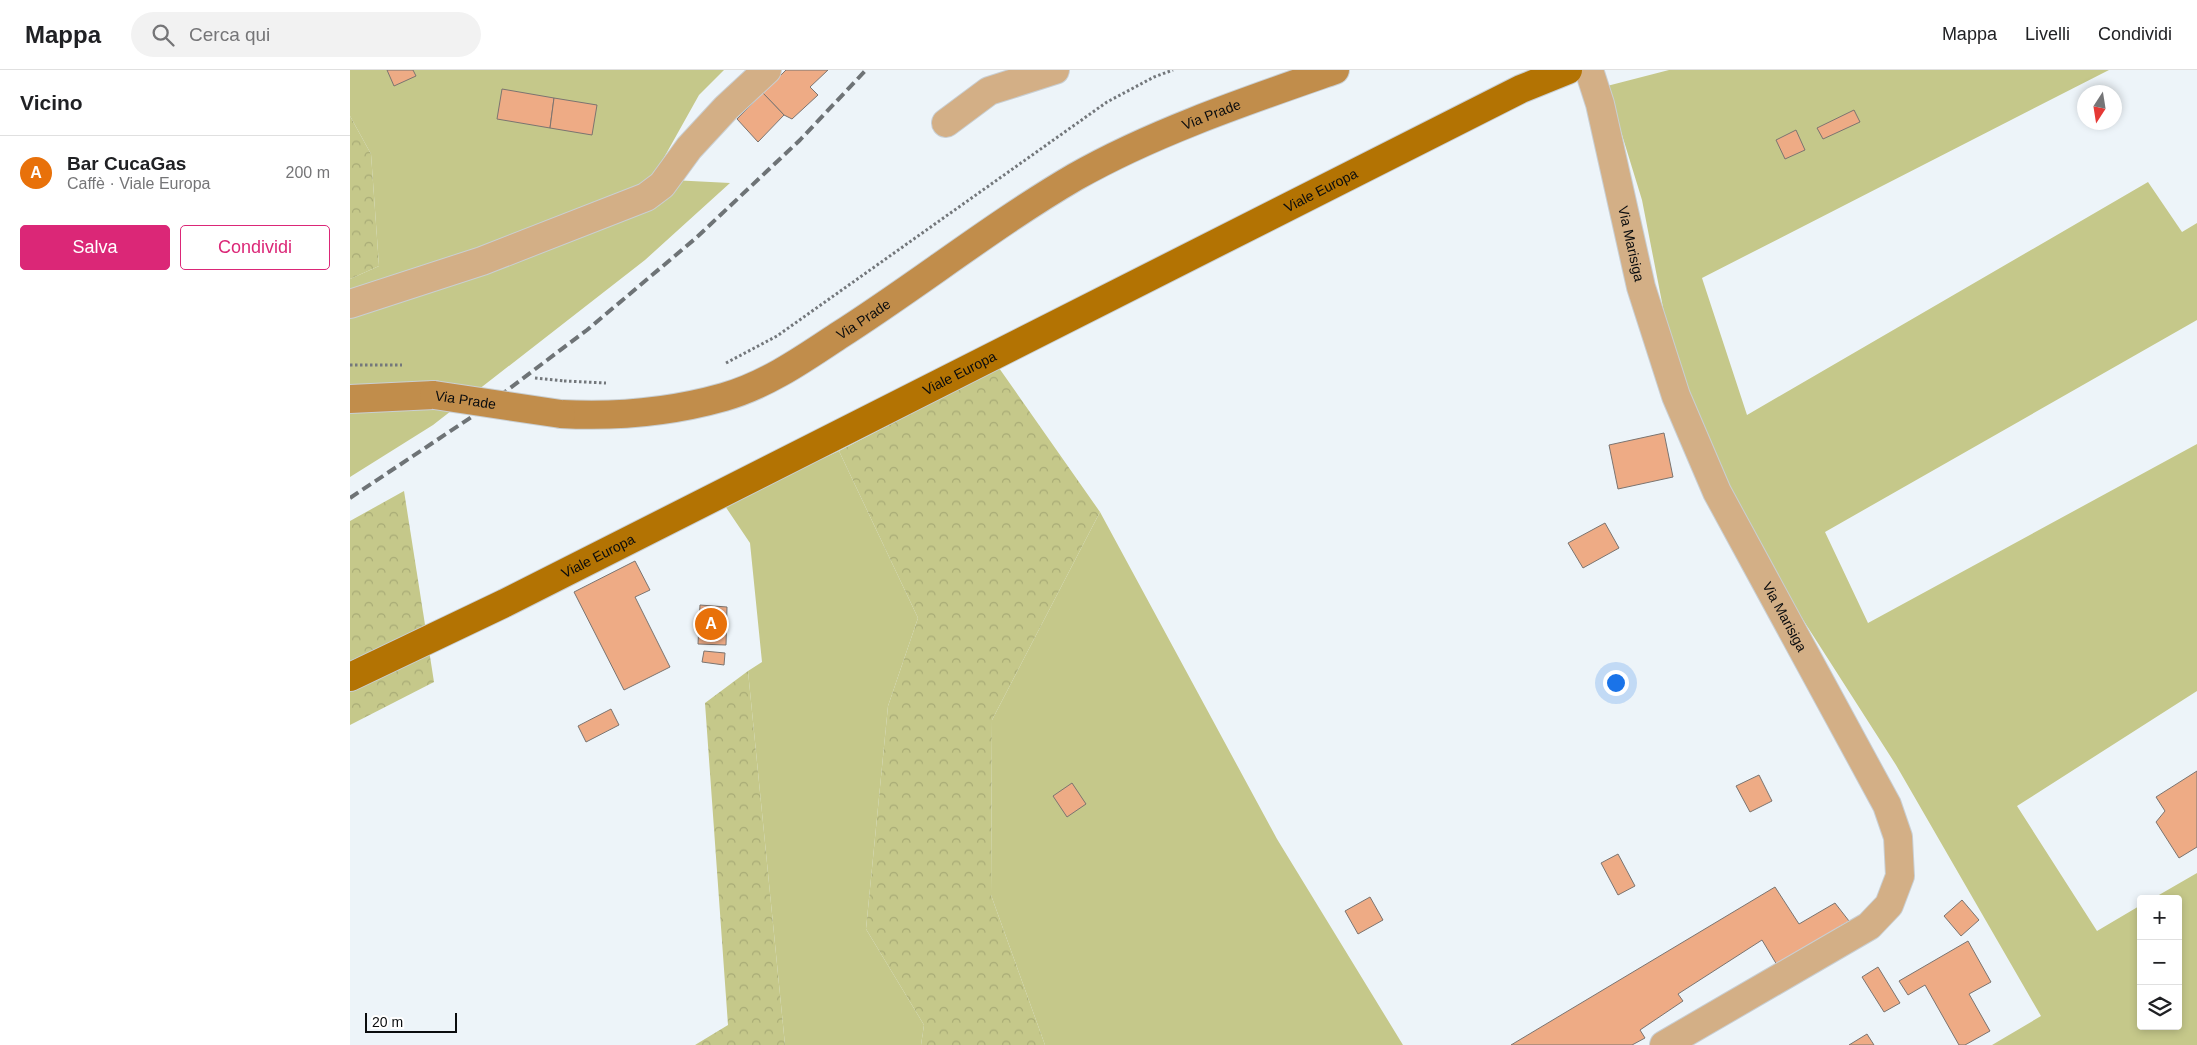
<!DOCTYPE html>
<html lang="it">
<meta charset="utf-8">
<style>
:root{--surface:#fff;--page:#f2f2f2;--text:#202124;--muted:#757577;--line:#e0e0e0;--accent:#db2777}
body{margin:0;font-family:Helvetica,sans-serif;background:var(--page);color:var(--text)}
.controls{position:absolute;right:15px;bottom:15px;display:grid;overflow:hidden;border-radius:5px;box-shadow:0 2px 8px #0003}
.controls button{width:45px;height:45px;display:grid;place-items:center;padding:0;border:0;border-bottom:1px solid var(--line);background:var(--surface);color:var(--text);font:25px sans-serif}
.compass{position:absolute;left:1727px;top:15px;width:45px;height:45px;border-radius:50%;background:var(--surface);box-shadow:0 2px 8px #0003;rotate:192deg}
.scale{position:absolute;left:15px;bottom:12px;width:92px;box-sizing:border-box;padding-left:5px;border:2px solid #0a0c0e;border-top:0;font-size:14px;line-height:18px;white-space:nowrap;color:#0a0c0e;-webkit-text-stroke:4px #fff;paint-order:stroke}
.you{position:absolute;left:1265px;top:612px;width:18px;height:18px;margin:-12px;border:4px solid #fff;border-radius:50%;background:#1a73e8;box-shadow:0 0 0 8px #1a73e833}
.badge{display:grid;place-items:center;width:32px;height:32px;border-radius:50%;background:var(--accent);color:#fff;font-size:16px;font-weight:700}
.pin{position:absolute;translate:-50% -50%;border:2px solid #fff;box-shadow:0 1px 5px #0006}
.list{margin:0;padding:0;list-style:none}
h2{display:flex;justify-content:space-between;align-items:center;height:65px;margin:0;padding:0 20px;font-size:21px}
h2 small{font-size:16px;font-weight:400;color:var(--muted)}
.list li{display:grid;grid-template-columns:32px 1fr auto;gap:15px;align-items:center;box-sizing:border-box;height:75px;padding:0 20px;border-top:1px solid var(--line)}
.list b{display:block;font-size:19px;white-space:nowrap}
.list p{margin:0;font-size:16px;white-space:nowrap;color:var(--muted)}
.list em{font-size:16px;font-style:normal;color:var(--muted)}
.actions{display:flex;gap:10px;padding:15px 20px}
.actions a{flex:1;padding:11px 0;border:1px solid var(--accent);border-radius:5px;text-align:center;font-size:18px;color:var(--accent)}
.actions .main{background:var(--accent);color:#fff}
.icon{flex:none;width:28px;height:28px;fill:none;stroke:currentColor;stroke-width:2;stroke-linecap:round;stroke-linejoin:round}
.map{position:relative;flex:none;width:1847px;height:975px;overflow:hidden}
header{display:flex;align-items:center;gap:30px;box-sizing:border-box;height:70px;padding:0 25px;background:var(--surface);border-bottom:1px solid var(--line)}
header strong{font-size:24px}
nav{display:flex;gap:28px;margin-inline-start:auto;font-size:18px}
.search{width:350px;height:45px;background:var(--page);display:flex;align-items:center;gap:12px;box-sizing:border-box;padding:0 18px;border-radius:28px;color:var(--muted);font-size:19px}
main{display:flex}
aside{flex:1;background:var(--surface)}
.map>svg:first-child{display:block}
.green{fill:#c5c88a}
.forest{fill:url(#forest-crowns)}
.building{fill:#eeab85;stroke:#7b7470}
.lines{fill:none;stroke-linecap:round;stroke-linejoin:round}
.street-casing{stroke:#c9cfd3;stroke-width:30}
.secondary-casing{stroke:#c9cfd3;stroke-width:30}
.primary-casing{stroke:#c9cfd3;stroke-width:30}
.path{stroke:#73777b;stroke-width:3;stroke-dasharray:2.5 2.5;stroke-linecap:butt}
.street{stroke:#d3af86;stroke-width:28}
.secondary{stroke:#c18d4b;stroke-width:28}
.primary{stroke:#b37303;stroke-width:28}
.rail{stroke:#6e7376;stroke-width:4;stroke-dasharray:10 5;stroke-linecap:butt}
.secondary-bridge-casing{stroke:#c9cfd3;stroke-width:30;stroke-linecap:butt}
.path-bridge{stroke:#73777b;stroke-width:3;stroke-dasharray:2.5 2.5;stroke-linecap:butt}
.secondary-bridge{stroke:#c18d4b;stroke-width:28}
.labels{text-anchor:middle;stroke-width:5;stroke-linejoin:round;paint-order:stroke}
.street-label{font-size:14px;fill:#0a0c0e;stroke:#fff}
</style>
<header>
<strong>Mappa</strong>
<div class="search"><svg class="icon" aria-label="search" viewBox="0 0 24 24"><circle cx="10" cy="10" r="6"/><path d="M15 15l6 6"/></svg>Cerca qui</div>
<nav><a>Mappa</a><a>Livelli</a><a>Condividi</a></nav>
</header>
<main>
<aside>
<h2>Vicino<small></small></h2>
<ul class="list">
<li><span class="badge" style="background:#e8710a">A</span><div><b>Bar CucaGas</b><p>Caffè · Viale Europa</p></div><em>200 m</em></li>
</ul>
<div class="actions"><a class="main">Salva</a><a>Condividi</a></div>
</aside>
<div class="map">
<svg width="1847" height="975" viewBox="0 0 1847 975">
<defs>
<pattern id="forest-crowns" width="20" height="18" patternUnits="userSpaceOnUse" patternTransform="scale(1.25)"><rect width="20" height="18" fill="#c5c88a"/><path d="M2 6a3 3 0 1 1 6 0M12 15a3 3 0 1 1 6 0" fill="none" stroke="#a8ab76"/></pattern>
</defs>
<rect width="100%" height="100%" fill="#edf4f9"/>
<!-- green -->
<g class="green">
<polygon points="0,0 374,0 349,25 302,109 380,113 295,190 83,355 0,407 0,209 29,196 21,84 0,46"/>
<polygon points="1319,0 1759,0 1352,208 1397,345 1798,112 1832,162 1847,153 1847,250 1475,462 1518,553 1847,374 1847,621 1667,736 1747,861 1791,835 1791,956 1828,956 1828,829 1802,829 1847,803 1847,975 1642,975 1691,946 1546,695 1425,506 1372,405 1327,309 1292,130 1257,16"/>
<polygon points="489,381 568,548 538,636 516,859 574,955 571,975 435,975 398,601 412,592 400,473 373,433"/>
<polygon points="750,442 927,769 1053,975 695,975 641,825 642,650"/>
</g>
<!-- forest -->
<g class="forest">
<polygon points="0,46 21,84 29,196 0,209"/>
<polygon points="649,298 750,442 642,650 641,825 695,975 571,975 574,955 516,859 538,636 568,548 489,381"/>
<polygon points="54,421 84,612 0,655 0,451"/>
<polygon points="398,601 435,975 345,975 378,955 355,633"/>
</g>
<!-- building -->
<g class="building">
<polygon points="37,0 63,0 66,6 44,16"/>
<polygon points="436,0 478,0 460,17 468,25 442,49 434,45 413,23"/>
<polygon points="152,19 204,28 200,58 147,49"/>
<polygon points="413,23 434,45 408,72 387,49"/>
<polygon points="204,28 247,35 242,65 200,58"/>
<polygon points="1504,40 1510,52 1473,69 1467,58"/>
<polygon points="1446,60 1455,80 1435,89 1426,70"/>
<polygon points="1314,363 1323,407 1268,419 1259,375"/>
<polygon points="1255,453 1269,478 1233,498 1218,473"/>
<polygon points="285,491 300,520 285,527 320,597 274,620 224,522"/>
<polygon points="350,535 377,537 376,575 348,574"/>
<polygon points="354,581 375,583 374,595 352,592"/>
<polygon points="261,639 269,655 236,672 228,656"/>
<polygon points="1847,701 1847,777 1829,788 1806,752 1815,741 1806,727"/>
<polygon points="1409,705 1422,731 1400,742 1386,716"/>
<polygon points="722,713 736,734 717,747 703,726"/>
<polygon points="1268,784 1285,816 1268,825 1251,793"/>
<polygon points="1425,817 1449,854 1485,833 1499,851 1427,895 1412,870 1328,924 1333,931 1290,960 1295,968 1282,975 1161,975"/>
<polygon points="1020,827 1033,850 1008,864 995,841"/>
<polygon points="1612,830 1629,850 1611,866 1594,846"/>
<polygon points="1618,871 1641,912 1619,924 1640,961 1615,975 1609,975 1575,915 1558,925 1549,911"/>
<polygon points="1528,897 1550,933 1534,942 1512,907"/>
<polygon points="1517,964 1524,975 1499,975"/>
</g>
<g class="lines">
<!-- street casing -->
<g class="street-casing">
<g id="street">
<path id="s1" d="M 1239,0 L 1250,34 L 1291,217 L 1326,326 L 1367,422 L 1537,735 L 1548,767 L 1550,806 L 1539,835 L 1519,856 L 1314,975"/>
<polyline points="596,53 639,21 705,0"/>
<polyline points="0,234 132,191 296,127 312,115 339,78 376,38 417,0"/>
</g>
</g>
<!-- secondary casing -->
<g class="secondary-casing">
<g id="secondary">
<polyline points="0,329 84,325"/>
<path id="s2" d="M 211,344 C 266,347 321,342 374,327 C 416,315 452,290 488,266 C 568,215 643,155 725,107 C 804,62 899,30 985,0"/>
</g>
</g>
<!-- primary casing -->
<g class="primary-casing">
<g id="primary">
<path id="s3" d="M 0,607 L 155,533 L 1171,19 L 1218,0"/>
</g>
</g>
<!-- path -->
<g class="path">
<polyline points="376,293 427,266 757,32 804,7 823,0"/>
<polyline points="0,295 52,295"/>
<polyline points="214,311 256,313"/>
</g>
<!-- street -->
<use href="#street" class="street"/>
<!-- secondary -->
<use href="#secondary" class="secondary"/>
<!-- primary -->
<use href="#primary" class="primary"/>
<!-- rail -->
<polyline class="rail" points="0,428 123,346 237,260 346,168 450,70 516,0"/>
<!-- secondary-bridge casing -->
<g class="secondary-bridge-casing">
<g id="secondary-bridge">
<path id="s4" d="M 84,325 L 211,344"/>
</g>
</g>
<!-- path-bridge -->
<polyline class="path-bridge" points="185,308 214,311"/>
<!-- secondary-bridge -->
<use href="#secondary-bridge" class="secondary-bridge"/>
</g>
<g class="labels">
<!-- street labels -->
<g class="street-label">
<text dy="5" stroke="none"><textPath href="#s2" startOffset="730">Via Prade</textPath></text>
<text dy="5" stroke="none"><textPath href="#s3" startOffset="1086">Viale Europa</textPath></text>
<text dy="5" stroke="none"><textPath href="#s1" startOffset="179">Via Marisiga</textPath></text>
<text dy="5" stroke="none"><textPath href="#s2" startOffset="325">Via Prade</textPath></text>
<text dy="5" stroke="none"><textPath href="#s3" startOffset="681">Viale Europa</textPath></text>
<text dy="5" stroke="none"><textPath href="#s4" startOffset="32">Via Prade</textPath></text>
<text dy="5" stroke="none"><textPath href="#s3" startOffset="276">Viale Europa</textPath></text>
<text dy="5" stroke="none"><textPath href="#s1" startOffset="584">Via Marisiga</textPath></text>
</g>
</g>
</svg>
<div class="controls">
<button>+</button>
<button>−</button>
<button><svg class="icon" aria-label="layers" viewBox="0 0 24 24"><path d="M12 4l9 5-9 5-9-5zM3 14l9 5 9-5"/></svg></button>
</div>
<svg class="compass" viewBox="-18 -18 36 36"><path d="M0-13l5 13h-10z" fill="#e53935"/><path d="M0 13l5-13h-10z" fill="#757577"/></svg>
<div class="scale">20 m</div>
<div class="you"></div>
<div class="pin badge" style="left:361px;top:554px;background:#e8710a">A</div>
</div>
</main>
